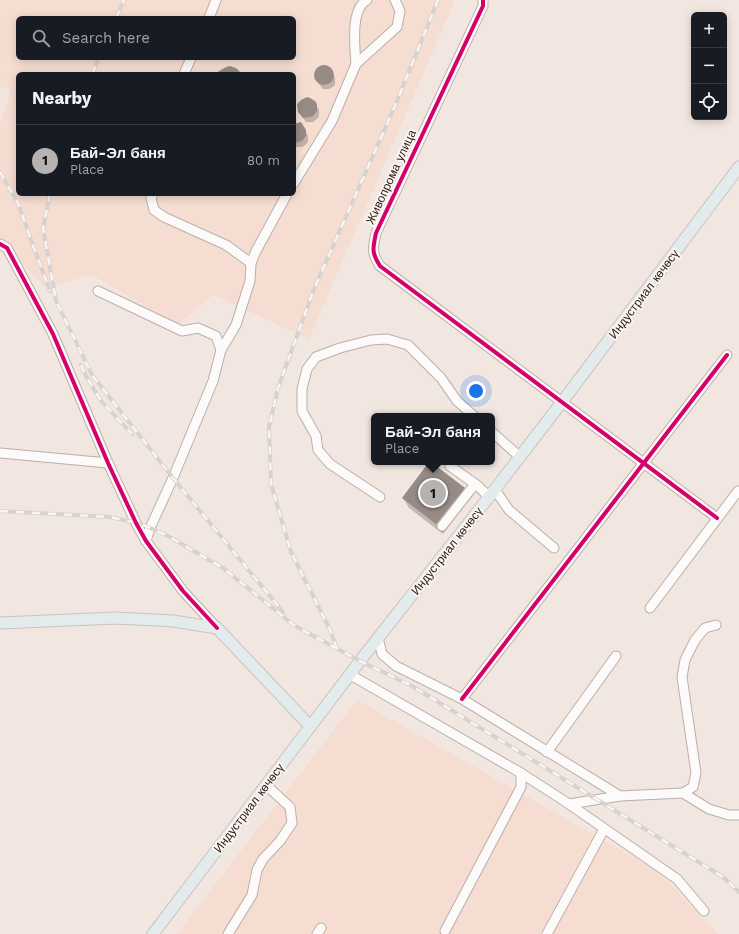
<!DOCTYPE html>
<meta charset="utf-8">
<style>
:root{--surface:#171b24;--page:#242831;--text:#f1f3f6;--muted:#9ea1a6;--line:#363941;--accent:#b6b2b1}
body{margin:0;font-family:"Work Sans",sans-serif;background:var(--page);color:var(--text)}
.controls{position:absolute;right:12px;top:12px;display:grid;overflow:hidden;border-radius:6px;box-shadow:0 2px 10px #0003}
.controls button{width:36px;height:36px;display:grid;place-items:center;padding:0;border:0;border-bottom:1px solid var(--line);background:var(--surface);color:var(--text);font:20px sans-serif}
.you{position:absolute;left:476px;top:391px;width:14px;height:14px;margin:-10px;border:3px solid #fff;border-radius:50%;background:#1a73e8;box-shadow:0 0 0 6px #1a73e833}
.badge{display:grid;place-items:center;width:26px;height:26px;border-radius:50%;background:var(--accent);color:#111;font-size:13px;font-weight:700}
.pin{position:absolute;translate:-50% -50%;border:2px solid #fff;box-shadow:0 1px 4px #0006}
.popup{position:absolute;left:371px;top:413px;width:124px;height:52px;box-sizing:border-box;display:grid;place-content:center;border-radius:6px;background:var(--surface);filter:drop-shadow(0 1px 3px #0005);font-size:13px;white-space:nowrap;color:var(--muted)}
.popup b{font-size:15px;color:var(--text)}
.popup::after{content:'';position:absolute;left:50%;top:100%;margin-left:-8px;border:8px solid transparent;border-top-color:var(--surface)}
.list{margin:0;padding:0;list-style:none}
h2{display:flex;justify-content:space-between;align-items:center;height:52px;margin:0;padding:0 16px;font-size:17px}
h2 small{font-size:13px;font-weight:400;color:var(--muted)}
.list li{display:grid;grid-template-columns:26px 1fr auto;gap:12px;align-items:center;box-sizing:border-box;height:72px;padding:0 16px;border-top:1px solid var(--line)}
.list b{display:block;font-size:15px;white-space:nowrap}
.list p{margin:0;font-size:13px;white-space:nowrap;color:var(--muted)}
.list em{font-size:13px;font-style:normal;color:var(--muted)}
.icon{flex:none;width:22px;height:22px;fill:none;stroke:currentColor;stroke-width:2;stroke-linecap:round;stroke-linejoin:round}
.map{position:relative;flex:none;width:739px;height:934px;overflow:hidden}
.search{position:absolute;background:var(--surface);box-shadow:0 2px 10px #0003;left:16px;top:16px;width:280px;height:44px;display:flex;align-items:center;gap:10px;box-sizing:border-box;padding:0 14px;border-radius:6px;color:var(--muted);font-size:15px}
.panel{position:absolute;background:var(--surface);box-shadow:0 2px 10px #0003;left:16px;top:72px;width:280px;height:124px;border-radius:6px}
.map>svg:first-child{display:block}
.built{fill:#f6ddd1;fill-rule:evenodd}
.shadow{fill:#0003}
.building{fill:#968b85}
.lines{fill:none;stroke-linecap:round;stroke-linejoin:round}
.minor-casing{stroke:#bbafa9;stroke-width:11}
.major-casing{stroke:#cbc4c1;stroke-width:13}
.minor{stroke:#fdfbfa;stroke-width:9}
.major{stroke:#e3ebed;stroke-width:11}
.rail-casing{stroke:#d6d2d1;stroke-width:4}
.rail{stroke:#fbf4f0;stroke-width:2.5;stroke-dasharray:8;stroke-linecap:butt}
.cycleway-casing{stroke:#fbf4f0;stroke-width:6}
.cycleway{stroke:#d6006c;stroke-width:4}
.labels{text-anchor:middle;stroke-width:4;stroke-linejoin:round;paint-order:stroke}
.street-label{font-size:12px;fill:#281b15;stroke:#fbf4f0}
</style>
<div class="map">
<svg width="739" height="934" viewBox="0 0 739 934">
<rect width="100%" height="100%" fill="#f2e6e0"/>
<!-- built -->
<g class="built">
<path d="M 0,0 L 455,0 L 309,339 L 213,295 L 177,325 L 92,275 L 45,287 L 0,241 L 0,123 L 11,91 L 0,86 ZM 18,18 L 294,18 L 294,58 L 18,58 ZM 18,74 L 294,74 L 294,194 L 18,194 Z"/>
<polygon points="357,700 656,870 718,934 177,934"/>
</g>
<!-- shadow -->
<g class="shadow">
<polygon points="320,66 326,66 331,70 335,78 335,84 334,86 329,89 323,89 319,84 316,79 315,73 316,70"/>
<polygon points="307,98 316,105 319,110 319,116 318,118 313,122 306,122 299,112 297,103"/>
<polygon points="301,123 308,136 308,142 304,146 302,147 296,147 294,145 294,125"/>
<polygon points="464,488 470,499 443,534 409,508 403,498"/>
</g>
<!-- building -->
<g class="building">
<circle cx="324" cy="75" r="10"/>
<polygon points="230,66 236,68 242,74 214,74 226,67"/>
<polygon points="307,97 310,98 315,101 317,104 317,111 313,116 310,117 303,118 298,112 297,105 301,100"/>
<polygon points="301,122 306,130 306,136 302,141 294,143 294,124"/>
<polygon points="429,462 431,462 465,488 436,524 402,498"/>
</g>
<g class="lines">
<!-- minor casing -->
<g class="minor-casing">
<g id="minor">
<path d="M 483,0 L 483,6 L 376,233 C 373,248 371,252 380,266 L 717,518"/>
<polyline points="209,18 216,0"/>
<path d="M 356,64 C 355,47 350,9 367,0"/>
<polyline points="184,74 191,58"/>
<polyline points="294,183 332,121 356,64 397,27 400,11 395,0"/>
<polyline points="153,194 151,198 154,210 164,217 226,245 251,263"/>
<polyline points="0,244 7,248 53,334 108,463 136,523 146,541 183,591 217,628"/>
<polyline points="98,291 182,331 198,328 216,336 221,350 213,381 173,478 150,528 146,541"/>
<polyline points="221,350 236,325 250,281 251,263 256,251 287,194"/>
<polyline points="492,432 520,457"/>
<polyline points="0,453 108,463"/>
<polyline points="450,466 478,486 489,497"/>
<polyline points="495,490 509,510 554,548"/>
<polyline points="380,497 330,464 318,450 316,436 302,411 302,389 307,369 316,357 340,348 371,340 387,339 408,345 441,378 457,401 474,416"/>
<polyline points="442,526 475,484"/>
<polyline points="650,608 738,491 739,491"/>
<polyline points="378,638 382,654 396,666 462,699 620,796"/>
<polyline points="349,674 521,773 569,804 677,879 704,911"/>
<polyline points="462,699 727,355"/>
<polyline points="547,752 616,656"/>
<polyline points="683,793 709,809 729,815 739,815"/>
<polyline points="569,804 620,796 683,793 693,787 696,773 682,677 685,660 695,640 705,628 716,625"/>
<polyline points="445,931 521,787 521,773"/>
<polyline points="228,934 252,895 257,870 263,859 280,841 292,823 290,807 266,785"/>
<polyline points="317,934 321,928"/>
<polyline points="547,934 604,829"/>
</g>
</g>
<!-- major casing -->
<g class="major-casing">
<g id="major">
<polyline points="0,623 116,618 173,621 217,628 310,726"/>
<polyline points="153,934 360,661 489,497 562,402 739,167"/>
</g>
</g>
<!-- minor -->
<use href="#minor" class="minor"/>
<!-- major -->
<use href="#major" class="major"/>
<!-- rail casing -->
<g class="rail-casing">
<g id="rail">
<polyline points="116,18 124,0"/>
<polyline points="92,74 99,58"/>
<polyline points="0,172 18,203 32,243 50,291"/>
<polyline points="50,194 43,228 56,301 92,375 173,478 283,612"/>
<polyline points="81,365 86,376 101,401 132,434"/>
<polyline points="0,511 109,517 139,523 168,536 223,568 295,626 360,661 412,686 614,810 723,877 739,892"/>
<polyline points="337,649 331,632 291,552 271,484 269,427 278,388 314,289 395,106 438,0"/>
</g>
</g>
<!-- rail -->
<use href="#rail" class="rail"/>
<!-- cycleway casing -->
<g class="cycleway-casing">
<g id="cycleway">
<path d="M 483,0 L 483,6 L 376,233 C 373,248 371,252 380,266 L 717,518"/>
<polyline points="0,244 7,248 53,334 108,463 136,523 146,541 183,591 217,628"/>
<polyline points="462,699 727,355"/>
</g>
</g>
<!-- cycleway -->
<use href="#cycleway" class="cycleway"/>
</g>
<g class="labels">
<!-- street labels -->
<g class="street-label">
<text transform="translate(391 177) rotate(-65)" y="4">Живопрома улица</text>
<text transform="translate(644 294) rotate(-53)" y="4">Индустриал көчөсү</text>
<text transform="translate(447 551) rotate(-52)" y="4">Индустриал көчөсү</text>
<text transform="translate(249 808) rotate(-53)" y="4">Индустриал көчөсү</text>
</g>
</g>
</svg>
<div class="controls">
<button>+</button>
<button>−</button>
<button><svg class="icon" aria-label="locate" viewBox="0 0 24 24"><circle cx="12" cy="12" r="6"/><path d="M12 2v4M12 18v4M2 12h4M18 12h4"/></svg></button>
</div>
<div class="you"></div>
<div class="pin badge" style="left:433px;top:493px">1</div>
<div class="popup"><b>Бай-Эл баня</b>Place</div>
<div class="search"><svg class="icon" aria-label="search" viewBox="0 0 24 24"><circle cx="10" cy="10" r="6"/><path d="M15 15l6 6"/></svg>Search here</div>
<section class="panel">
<h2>Nearby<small></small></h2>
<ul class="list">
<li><span class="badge">1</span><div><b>Бай-Эл баня</b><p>Place</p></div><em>80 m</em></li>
</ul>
</section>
</div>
